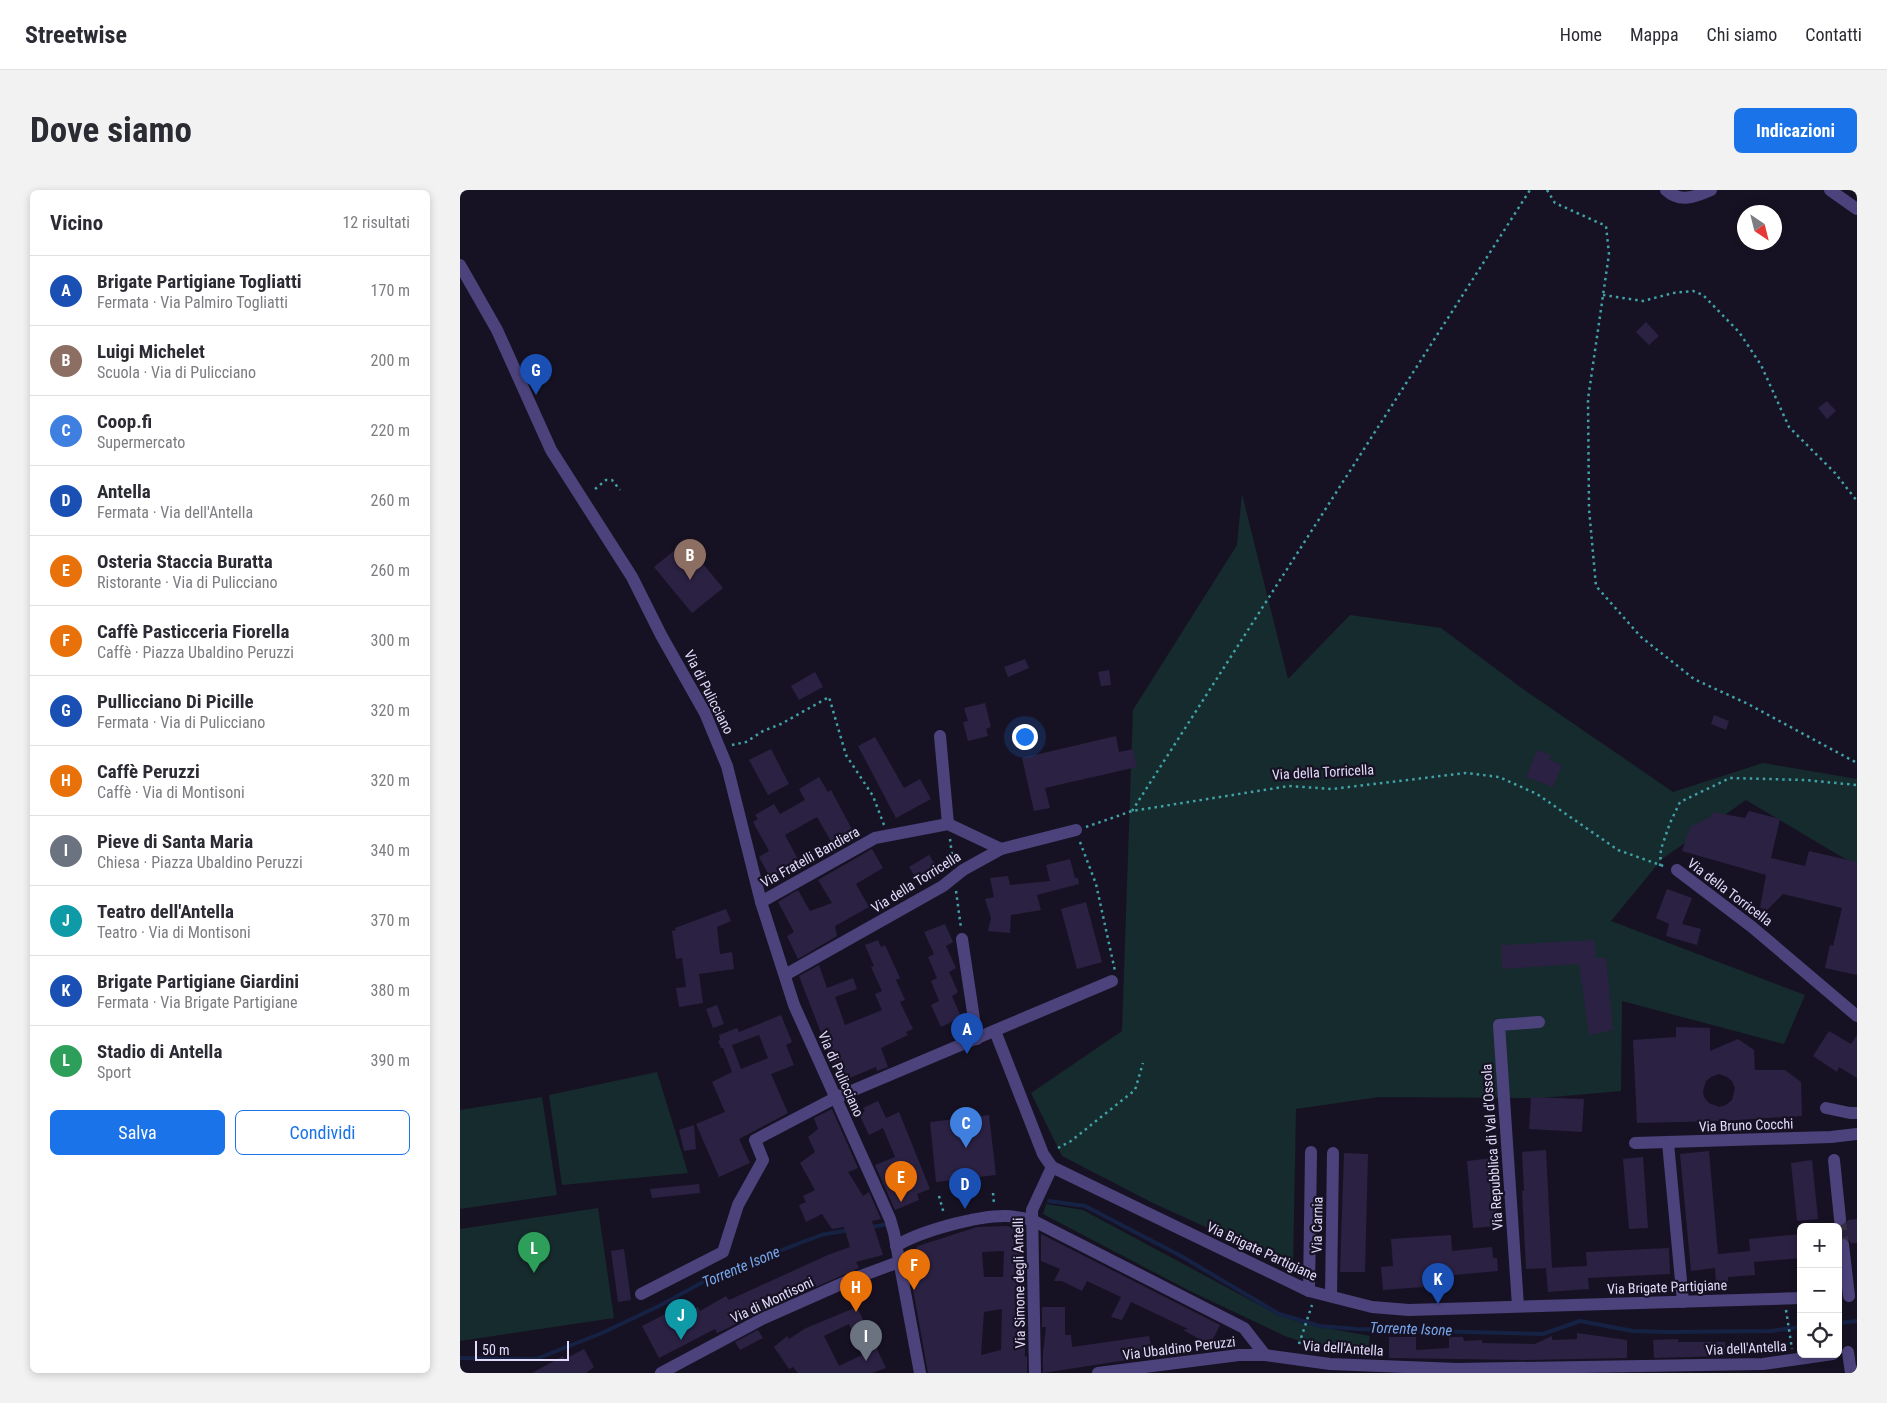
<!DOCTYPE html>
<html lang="it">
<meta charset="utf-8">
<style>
:root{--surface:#fff;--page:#f2f2f3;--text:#2b2b33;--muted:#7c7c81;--line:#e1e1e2;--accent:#1a73e8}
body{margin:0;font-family:"Roboto Condensed",sans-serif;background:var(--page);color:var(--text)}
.controls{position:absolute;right:15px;bottom:15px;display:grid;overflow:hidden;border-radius:8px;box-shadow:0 2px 8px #0003}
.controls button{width:45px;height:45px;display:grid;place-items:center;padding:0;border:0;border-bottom:1px solid var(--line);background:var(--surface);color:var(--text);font:25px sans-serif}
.compass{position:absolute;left:1277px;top:15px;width:45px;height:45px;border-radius:50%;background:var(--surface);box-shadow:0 2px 8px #0003;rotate:145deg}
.scale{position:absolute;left:15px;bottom:12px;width:94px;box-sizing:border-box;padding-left:5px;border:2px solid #e1dafa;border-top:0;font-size:14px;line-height:18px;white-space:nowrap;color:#e1dafa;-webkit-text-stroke:4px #171223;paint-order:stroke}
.you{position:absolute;left:564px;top:546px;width:18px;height:18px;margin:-12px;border:4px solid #fff;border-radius:50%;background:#1a73e8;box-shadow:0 0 0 8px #1a73e833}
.badge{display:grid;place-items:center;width:32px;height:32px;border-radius:50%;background:var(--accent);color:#fff;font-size:16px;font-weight:700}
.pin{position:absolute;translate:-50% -41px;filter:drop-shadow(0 1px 2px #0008)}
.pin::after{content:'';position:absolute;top:26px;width:18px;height:15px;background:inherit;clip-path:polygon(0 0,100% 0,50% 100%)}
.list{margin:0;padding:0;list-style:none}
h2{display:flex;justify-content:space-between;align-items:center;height:65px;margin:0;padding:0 20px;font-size:21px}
h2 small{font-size:16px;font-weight:400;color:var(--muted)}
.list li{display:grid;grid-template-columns:32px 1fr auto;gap:15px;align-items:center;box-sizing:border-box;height:70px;padding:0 20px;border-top:1px solid var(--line)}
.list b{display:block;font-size:19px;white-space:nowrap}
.list p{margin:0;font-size:16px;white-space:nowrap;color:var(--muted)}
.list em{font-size:16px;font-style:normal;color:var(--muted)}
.actions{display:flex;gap:10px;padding:15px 20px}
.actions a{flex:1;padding:11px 0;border:1px solid var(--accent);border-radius:8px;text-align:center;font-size:18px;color:var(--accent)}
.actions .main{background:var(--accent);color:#fff}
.icon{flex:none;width:28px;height:28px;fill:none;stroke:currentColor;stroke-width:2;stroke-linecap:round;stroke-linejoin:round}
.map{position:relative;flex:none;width:1397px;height:1183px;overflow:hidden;border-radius:8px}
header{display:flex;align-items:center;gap:30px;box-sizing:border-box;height:70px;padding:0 25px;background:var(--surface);border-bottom:1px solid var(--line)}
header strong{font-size:24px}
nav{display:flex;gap:28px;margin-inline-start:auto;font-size:18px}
.intro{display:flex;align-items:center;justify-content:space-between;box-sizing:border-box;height:120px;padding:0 30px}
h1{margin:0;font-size:35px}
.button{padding:12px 22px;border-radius:8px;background:var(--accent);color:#fff;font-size:18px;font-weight:700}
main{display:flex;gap:30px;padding:0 30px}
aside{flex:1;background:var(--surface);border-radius:8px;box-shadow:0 2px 8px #0003}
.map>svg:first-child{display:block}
.green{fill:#162b2d}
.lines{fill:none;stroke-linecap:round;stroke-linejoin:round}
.stream{stroke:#152244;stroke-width:4}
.building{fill:#2b2142;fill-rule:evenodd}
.minor-tunnel{stroke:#353043;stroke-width:12;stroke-dasharray:12 6;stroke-linecap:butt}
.path{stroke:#40a2a7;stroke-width:2.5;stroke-dasharray:2.5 4;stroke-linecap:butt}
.minor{stroke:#4c437c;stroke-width:12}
.labels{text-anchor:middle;stroke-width:4.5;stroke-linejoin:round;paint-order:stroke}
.street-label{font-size:14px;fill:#e1dafa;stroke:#171223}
.water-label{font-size:15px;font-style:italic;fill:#76a7ec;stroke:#171223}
</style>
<header>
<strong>Streetwise</strong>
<nav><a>Home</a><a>Mappa</a><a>Chi siamo</a><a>Contatti</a></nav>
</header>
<div class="intro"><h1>Dove siamo</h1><a class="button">Indicazioni</a></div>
<main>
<aside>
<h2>Vicino<small>12 risultati</small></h2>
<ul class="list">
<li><span class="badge" style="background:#1a4fb4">A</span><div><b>Brigate Partigiane Togliatti</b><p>Fermata · Via Palmiro Togliatti</p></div><em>170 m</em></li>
<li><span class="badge" style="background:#8d6e63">B</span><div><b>Luigi Michelet</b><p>Scuola · Via di Pulicciano</p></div><em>200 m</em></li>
<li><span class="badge" style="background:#3f7fe0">C</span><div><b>Coop.fi</b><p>Supermercato</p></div><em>220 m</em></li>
<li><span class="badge" style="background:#1a4fb4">D</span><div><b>Antella</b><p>Fermata · Via dell'Antella</p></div><em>260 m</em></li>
<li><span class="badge" style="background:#e8710a">E</span><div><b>Osteria Staccia Buratta</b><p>Ristorante · Via di Pulicciano</p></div><em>260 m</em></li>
<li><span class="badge" style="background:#e8710a">F</span><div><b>Caffè Pasticceria Fiorella</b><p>Caffè · Piazza Ubaldino Peruzzi</p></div><em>300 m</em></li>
<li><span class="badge" style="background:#1a4fb4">G</span><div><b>Pullicciano Di Picille</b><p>Fermata · Via di Pulicciano</p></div><em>320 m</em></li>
<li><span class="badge" style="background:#e8710a">H</span><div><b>Caffè Peruzzi</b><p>Caffè · Via di Montisoni</p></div><em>320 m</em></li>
<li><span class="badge" style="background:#6b7280">I</span><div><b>Pieve di Santa Maria</b><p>Chiesa · Piazza Ubaldino Peruzzi</p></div><em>340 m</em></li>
<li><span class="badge" style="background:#0f9aa8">J</span><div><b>Teatro dell'Antella</b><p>Teatro · Via di Montisoni</p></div><em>370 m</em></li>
<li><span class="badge" style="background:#1a4fb4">K</span><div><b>Brigate Partigiane Giardini</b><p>Fermata · Via Brigate Partigiane</p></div><em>380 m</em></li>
<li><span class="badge" style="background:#2e9e5b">L</span><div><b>Stadio di Antella</b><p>Sport</p></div><em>390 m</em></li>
</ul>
<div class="actions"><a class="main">Salva</a><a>Condividi</a></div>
</aside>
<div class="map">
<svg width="1397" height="1183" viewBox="0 0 1397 1183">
<rect width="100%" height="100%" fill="#171223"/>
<!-- green -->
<g class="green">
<polygon points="782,304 828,489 890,425 981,438 1063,499 1213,602 1303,573 1397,589 1397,676 1286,610 1202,669 1151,731 1345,805 1324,854 1162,811 1161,901 1081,908 919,907 836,919 833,1077 691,1012 602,966 571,903 662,841 673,520 777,355"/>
<polygon points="197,882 228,983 102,995 89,905"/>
<polygon points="82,907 97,1005 0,1019 0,920"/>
<polygon points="586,1014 623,1020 818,1125 845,1134 910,1146 907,1165 858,1157 825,1146 728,1100 583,1024"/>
<polygon points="138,1018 154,1128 0,1151 0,1039"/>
</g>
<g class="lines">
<!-- stream -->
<g class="stream">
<polyline points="589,1011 625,1016 721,1066 819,1124 860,1136 896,1139 1083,1144 1120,1131 1173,1141 1210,1142 1311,1141 1341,1137"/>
<polyline points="410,1037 424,1035"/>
<polyline points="1378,1133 1397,1131"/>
<polyline points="0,1168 76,1169 142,1143 199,1116 254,1086 361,1045 389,1040"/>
</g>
</g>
<!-- building -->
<g class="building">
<polygon points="1186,132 1199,146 1189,155 1176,142"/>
<polygon points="1367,211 1376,221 1367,229 1358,218"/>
<polygon points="225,352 263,398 232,423 194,377"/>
<polygon points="565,469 569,478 548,487 544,477"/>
<polygon points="649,480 651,495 641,496 638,482"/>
<polygon points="355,482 363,497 339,510 331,496"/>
<polygon points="525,513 531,537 526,539 528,546 508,551 503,532 508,531 504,518"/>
<polygon points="1254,525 1269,531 1266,540 1251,534"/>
<polygon points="656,546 659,562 673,559 677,577 585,598 590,618 574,621 562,568"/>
<polygon points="415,547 444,598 460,589 471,609 436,628 398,556"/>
<polygon points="311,559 329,594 308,605 289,570"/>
<polygon points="1077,560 1091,565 1089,570 1102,575 1093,597 1066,587"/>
<polygon points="359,587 368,602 371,600 394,643 373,655 357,627 325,645 340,673 311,689 299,667 309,661 293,632 298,629 295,625 314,614 320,624 345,610 339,599"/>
<polygon points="1289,621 1320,629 1311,668 1345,676 1349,661 1397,672 1397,785 1365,778 1370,755 1373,756 1382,718 1323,704 1307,720 1300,718 1306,685 1222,661 1230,637 1252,626 1252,622 1285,628"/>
<polygon points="412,659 423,678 396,694 409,717 375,736 377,746 338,769 327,746 334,742 318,712 338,700 350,721 372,713 358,690"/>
<polygon points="469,665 480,682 460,694 449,677"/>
<polygon points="610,669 615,688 618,688 619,694 577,705 581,720 551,725 550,743 528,741 531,728 525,709 534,707 530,688 548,686 550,695 590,691 586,675"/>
<polygon points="1207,699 1232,708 1222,734 1241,739 1237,755 1206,746 1209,734 1196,728"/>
<polygon points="626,712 642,772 617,779 601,719"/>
<polygon points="266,719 271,731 257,737 260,764 272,762 274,779 239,784 243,813 219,817 216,798 226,797 222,768 216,769 212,741 216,740 215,738"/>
<polygon points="485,734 493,752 486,756 496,778 489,782 498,802 492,806 501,827 481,837 471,815 479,811 471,791 477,788 468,767 474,764 464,742"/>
<polygon points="418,750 421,757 425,755 440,788 436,790 445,810 440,812 453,839 446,842 448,845 421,858 428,877 417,881 416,877 380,892 339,786 359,775 367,798 393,788 397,799 375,807 385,835 422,820 415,804 422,801 411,777 414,776 405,755"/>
<polygon points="1134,750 1136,768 1146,768 1153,840 1129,845 1119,774 1042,779 1041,755"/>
<polygon points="257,815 264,834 253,838 246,819"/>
<path d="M 321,825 L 332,852 L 326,855 L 334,875 L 311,884 L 328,923 L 279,949 L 290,973 L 259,987 L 236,934 L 265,922 L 252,892 L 272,882 L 263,858 L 261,858 L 258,851 L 260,850 L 259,845 L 277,838 L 279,842 ZM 299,845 L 308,868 L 281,879 L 272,855 Z"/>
<path d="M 1216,837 L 1250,838 L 1250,861 L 1278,849 L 1294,860 L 1295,880 L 1325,880 L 1341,892 L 1342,926 L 1261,931 L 1177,933 L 1173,850 L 1216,847 ZM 1259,884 L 1267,887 L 1272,891 L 1275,898 L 1272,910 L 1266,915 L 1259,917 L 1249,913 L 1244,907 L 1243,901 L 1246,891 L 1251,887 Z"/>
<polygon points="1369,841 1391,854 1397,845 1397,888 1379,877 1377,882 1353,866"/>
<polygon points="1071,907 1124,909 1122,942 1069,939"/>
<polygon points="418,911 426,928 439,922 470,999 457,1004 459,1010 435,1020 415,975 435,967 423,938 409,945 399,924 405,921 403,918"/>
<polygon points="372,919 398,978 388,982 403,1006 409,1002 421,1029 412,1031 423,1065 396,1072 399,1078 299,1122 268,1138 257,1143 255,1139 199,1168 182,1136 219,1117 223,1124 238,1117 240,1121 266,1106 269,1110 370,1064 390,1057 384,1037 372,1039 362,1024 346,1032 339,1015 346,1012 343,1006 355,1000 340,973 355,962 348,947 358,939 354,928"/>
<polygon points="529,925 536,985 476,992 470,932"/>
<polygon points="234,935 236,959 224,961 219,940"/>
<polygon points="1086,960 1092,1078 1066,1079 1062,1001 1064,1001 1062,962"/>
<polygon points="1249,961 1258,1064 1290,1061 1289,1049 1341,1044 1341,1068 1294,1072 1295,1085 1268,1087 1268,1092 1256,1093 1255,1078 1231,1081 1220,964"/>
<polygon points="884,963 908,964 905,1082 880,1082"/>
<polygon points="1183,967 1188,1038 1169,1039 1163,969"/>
<polygon points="1033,968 1038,1036 1013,1038 1007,971"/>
<polygon points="1352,970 1358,1029 1337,1031 1331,973"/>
<polygon points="239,994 240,1003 192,1008 190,999"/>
<polygon points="1397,1029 1397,1053 1391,1053 1386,1047 1378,1048 1378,1037 1385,1035 1388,1030"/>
<path d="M 545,1036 L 564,1038 L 565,1167 L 567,1166 L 567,1183 L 468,1183 L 448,1071 L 458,1056 L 517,1037 ZM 544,1061 L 543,1087 L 524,1087 L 522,1062 ZM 542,1119 L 541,1160 L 521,1165 L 524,1122 Z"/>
<polygon points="581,1044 760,1135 750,1155 723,1140 728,1139 671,1112 662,1130 651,1127 661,1107 627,1091 622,1101 602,1091 594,1091 600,1079 581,1071"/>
<polygon points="991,1045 992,1061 1032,1057 1033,1068 1037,1068 1038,1081 962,1088 963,1097 923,1100 921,1077 933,1076 931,1049"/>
<polygon points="1209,1058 1210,1084 1128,1088 1129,1099 1088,1102 1086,1078 1127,1076 1126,1062"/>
<polygon points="164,1059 171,1110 158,1112 151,1061"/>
<path d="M 397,1117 L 426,1178 L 412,1183 L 338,1183 L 333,1177 L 329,1179 L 314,1157 L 327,1146 L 329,1149 L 346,1138 ZM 389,1134 L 402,1165 L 379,1176 L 364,1146 Z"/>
<polygon points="582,1117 605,1117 605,1145 611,1145 612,1157 689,1146 693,1166 583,1183 583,1163 586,1137 582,1137"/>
<polygon points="298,1140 303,1148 280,1160 275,1152"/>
<polygon points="1117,1143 1167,1150 1167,1168 1066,1170 929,1168 929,1147 956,1147 956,1160 989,1158 989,1147 1003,1147 1004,1151 1022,1150 1022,1153 1075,1154 1092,1146 1092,1150 1117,1149"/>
<polygon points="1218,1149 1218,1152 1265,1152 1265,1166 1194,1168 1193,1150"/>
<polygon points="124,1159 134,1177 126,1183 72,1183 103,1166 105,1169"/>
</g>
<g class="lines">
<!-- minor-tunnel -->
<polyline class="minor-tunnel" points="1380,1029 1383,1055"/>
<!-- path -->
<g class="path">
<polyline points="1087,0 1095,13 1146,36 1149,64 1128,209 1129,319 1136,396 1181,447 1234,489 1288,514 1397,573"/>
<polyline points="1143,105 1183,111 1213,103 1233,101 1243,105 1279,142 1301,175 1329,237 1375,283 1397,311"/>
<polyline points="135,299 146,290 152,290 160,300"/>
<polyline points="272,555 286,552 303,541 321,534 369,507 386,565 413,606 424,635"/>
<polyline points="672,621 1070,0"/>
<polyline points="626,637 672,621 829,596 872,599 1006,583 1039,587 1077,604 1158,660 1206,677"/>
<polyline points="490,649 493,673"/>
<polyline points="620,652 636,694 655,781"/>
<polyline points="1200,676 1201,659 1210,633 1220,612 1270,588 1345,590 1397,595"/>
<polyline points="496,701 501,738"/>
<polyline points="598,958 611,951 675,900 683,873"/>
<polyline points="533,1003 534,1014"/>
<polyline points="479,1006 484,1024"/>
<polyline points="1326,1120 1332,1159"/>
<polyline points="839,1154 852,1115"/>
</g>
<!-- minor -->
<g class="minor">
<path d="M 1206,0 C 1220,13 1235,7 1251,0"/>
<polyline points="1370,0 1397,19"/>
<polyline points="0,75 37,140 91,260 172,387 201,445 245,523 267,576 301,712 334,815 430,1029 434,1043 460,1183"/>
<polyline points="480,546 488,634"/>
<polyline points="1217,680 1292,737 1397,826"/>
<polyline points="301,712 415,648 488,634 541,659"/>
<polyline points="502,749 517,849"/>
<polyline points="325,785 483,696 503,680 541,659 616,640"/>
<polyline points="535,841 583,964 592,977 849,1101 912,1117 949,1120 1341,1108"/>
<polyline points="1366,918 1390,923 1397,923"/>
<polyline points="1175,953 1371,947 1397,944"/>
<polyline points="1208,953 1223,1112"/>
<polyline points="1374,970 1380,1029"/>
<polyline points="1383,1055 1389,1106"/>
<path d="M 436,1056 C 460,1041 516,1026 545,1026 C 554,1026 563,1028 572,1030 L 784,1138 L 805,1165"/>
<polyline points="849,1101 851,962"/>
<polyline points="181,1104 263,1062 278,1015 303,970 295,950 375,908 652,791"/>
<polyline points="871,1106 873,963"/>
<polyline points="1058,1116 1039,835 1079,832"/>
<polyline points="1388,1162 1391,1183"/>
<polyline points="201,1183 302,1129 390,1090 439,1072"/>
<polyline points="575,1183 572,1020 592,977"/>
<polyline points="638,1183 779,1165 805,1165 870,1174 997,1179 1303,1174 1373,1164"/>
</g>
</g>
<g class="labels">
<!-- street labels -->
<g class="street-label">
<text transform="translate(249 502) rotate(63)" y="5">Via di Pulicciano</text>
<text transform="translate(863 582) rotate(-3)" y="5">Via della Torricella</text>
<text transform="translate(350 667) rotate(-29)" y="5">Via Fratelli Bandiera</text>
<text transform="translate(456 692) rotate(-32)" y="5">Via della Torricella</text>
<text transform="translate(1270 702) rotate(37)" y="5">Via della Torricella</text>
<text transform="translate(381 884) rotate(66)" y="5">Via di Pulicciano</text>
<text transform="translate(1286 935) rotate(-2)" y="5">Via Bruno Cocchi</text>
<text transform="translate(1032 957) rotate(-94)" y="5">Via Repubblica di Val d'Ossola</text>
<text transform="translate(857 1035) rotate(-89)" y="5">Via Carnia</text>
<text transform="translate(802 1061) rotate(25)" y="5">Via Brigate Partigiane</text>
<text transform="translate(559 1093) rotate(-91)" y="5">Via Simone degli Antelli</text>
<text transform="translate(1207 1097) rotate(-2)" y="5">Via Brigate Partigiane</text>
<text transform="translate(312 1110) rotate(-25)" y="5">Via di Montisoni</text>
<text transform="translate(719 1158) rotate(-7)" y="5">Via Ubaldino Peruzzi</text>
<text transform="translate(883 1158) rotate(4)" y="5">Via dell'Antella</text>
<text transform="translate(1286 1158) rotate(-3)" y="5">Via dell'Antella</text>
</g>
<!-- water labels -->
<g class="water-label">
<text transform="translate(281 1077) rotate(-23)" y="5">Torrente Isone</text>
<text transform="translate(951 1139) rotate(2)" y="5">Torrente Isone</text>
</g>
</g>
</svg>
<div class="controls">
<button>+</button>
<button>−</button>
<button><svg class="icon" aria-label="locate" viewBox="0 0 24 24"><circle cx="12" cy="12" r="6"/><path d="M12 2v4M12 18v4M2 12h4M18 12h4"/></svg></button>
</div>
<svg class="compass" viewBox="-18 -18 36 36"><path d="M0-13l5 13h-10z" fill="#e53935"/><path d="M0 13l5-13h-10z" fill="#7c7c81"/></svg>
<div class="scale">50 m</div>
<div class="you"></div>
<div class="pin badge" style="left:507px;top:864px;background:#1a4fb4">A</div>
<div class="pin badge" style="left:230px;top:390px;background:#8d6e63">B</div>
<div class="pin badge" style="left:506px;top:958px;background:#3f7fe0">C</div>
<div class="pin badge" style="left:505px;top:1019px;background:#1a4fb4">D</div>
<div class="pin badge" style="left:441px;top:1012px;background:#e8710a">E</div>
<div class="pin badge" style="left:454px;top:1100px;background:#e8710a">F</div>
<div class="pin badge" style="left:76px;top:205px;background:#1a4fb4">G</div>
<div class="pin badge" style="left:396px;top:1122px;background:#e8710a">H</div>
<div class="pin badge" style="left:406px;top:1171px;background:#6b7280">I</div>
<div class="pin badge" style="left:221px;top:1150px;background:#0f9aa8">J</div>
<div class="pin badge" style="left:978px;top:1114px;background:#1a4fb4">K</div>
<div class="pin badge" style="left:74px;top:1083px;background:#2e9e5b">L</div>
</div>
</main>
